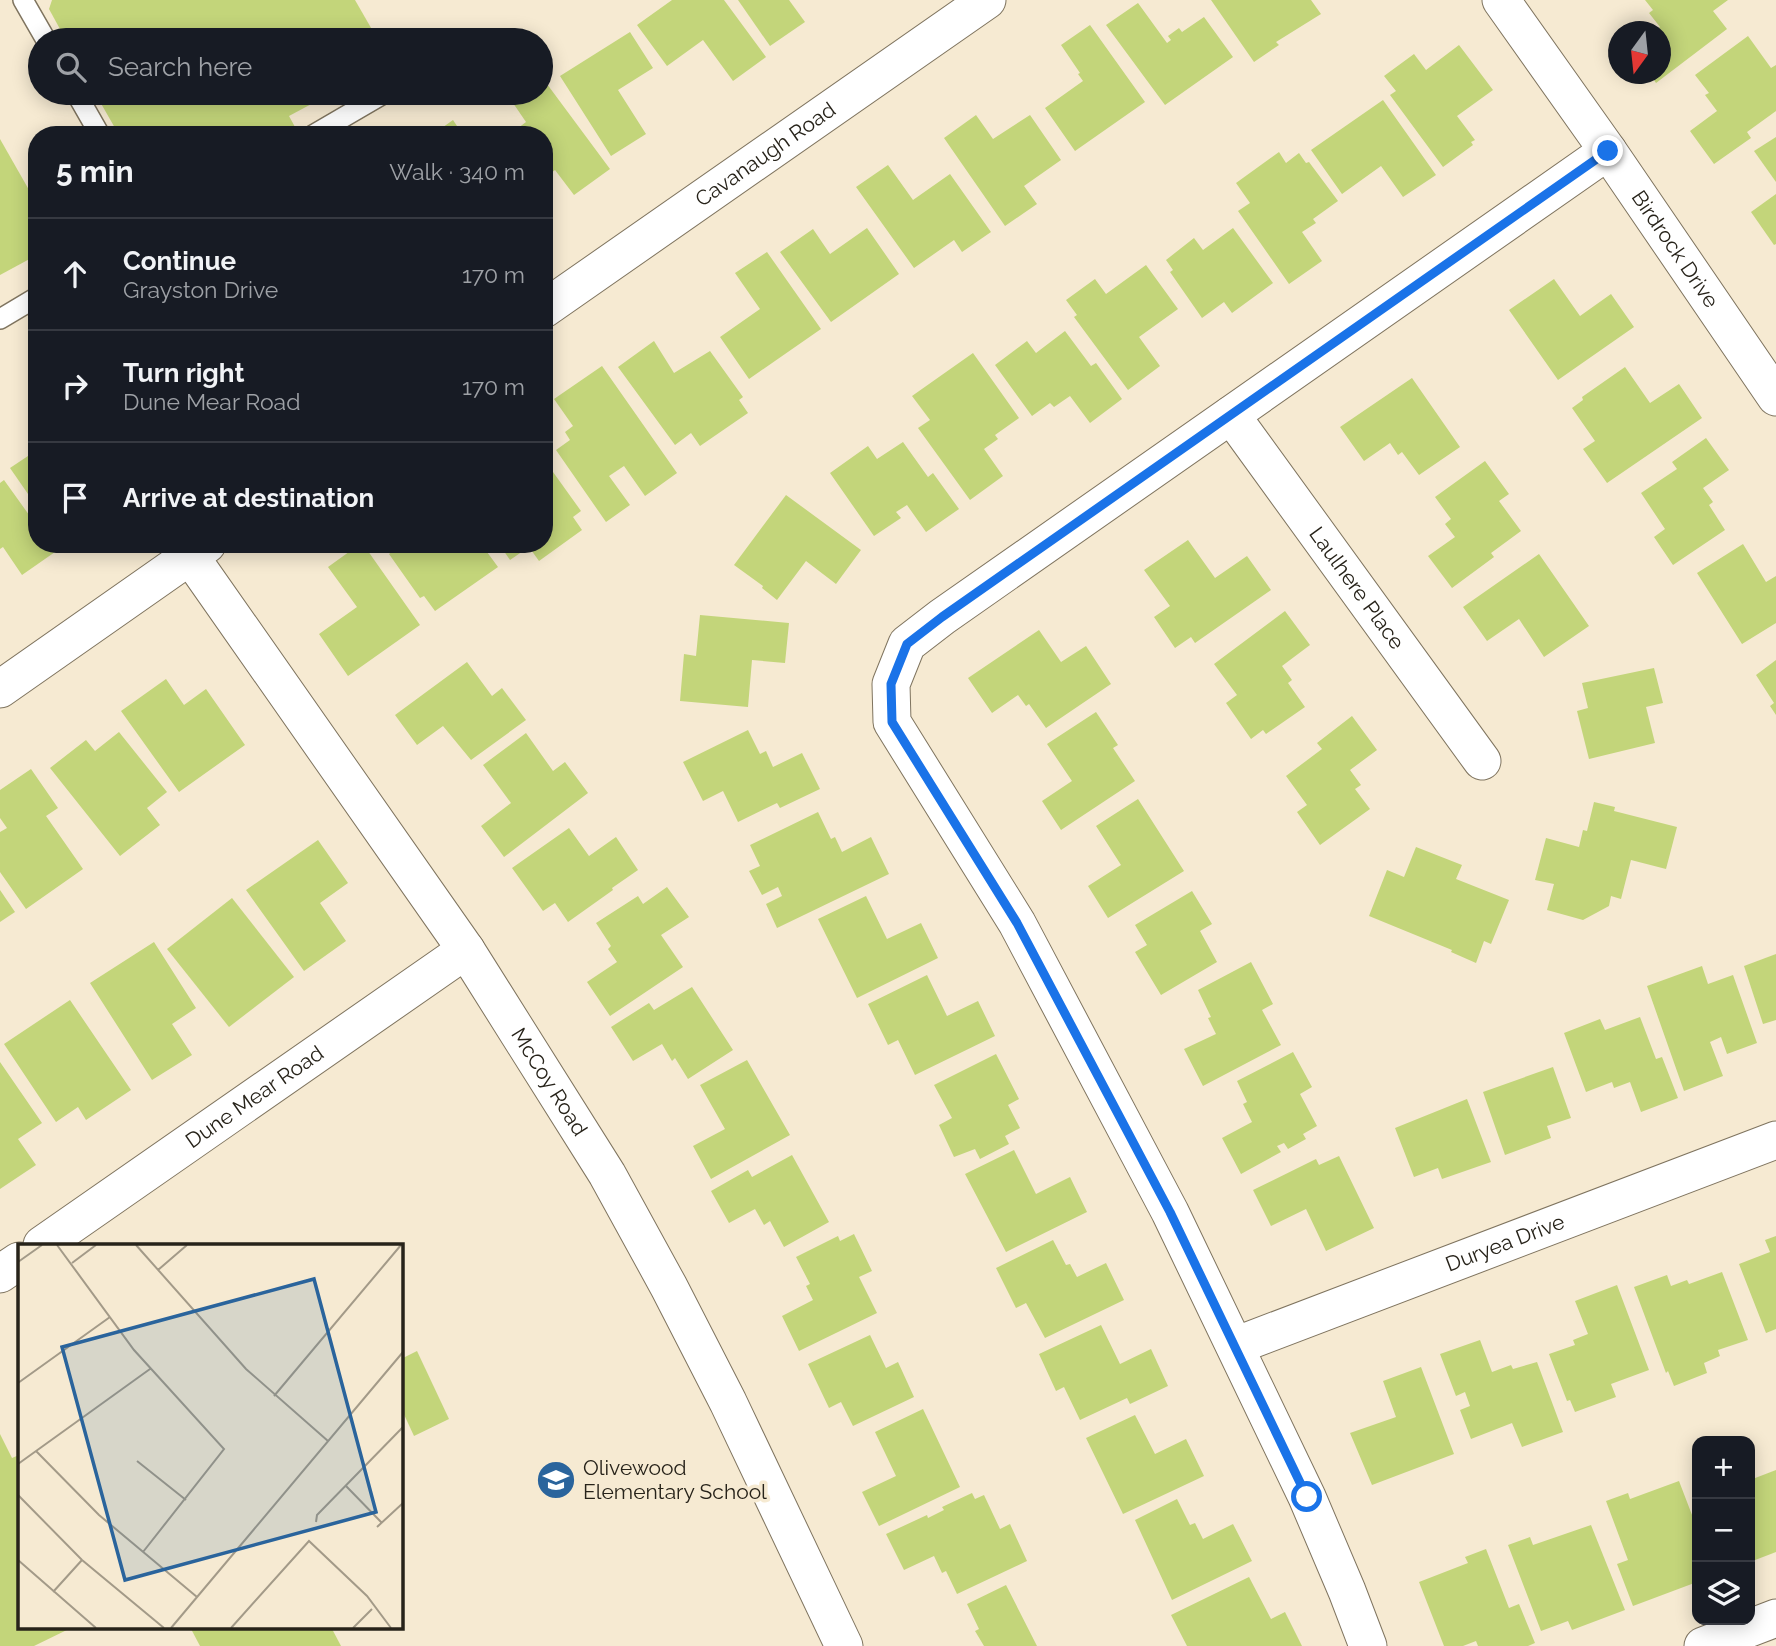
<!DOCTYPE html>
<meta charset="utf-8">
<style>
:root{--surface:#171b24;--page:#20242c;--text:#f1f3f6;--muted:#9ea1a6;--line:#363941}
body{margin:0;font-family:Raleway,sans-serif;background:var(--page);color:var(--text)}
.controls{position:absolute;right:21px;bottom:21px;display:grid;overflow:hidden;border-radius:14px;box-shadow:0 4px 18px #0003}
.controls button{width:63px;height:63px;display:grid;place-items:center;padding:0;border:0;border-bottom:2px solid var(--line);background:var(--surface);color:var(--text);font:35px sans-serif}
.compass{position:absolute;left:1608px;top:21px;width:63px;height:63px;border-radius:50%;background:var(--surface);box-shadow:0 4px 18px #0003;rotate:195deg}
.stop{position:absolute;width:21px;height:21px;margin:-16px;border:5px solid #1a73e8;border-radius:50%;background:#fff}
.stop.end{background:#1a73e8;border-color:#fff;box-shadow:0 2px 7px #0008}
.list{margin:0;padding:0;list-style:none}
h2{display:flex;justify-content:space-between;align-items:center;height:91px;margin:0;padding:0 28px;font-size:30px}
h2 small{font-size:23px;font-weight:400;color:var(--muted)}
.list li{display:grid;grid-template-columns:46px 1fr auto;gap:21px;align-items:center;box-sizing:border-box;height:112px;padding:0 28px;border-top:2px solid var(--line)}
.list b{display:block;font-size:26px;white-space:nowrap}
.list p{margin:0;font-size:23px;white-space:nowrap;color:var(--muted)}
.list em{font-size:23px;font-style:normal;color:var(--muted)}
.icon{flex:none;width:38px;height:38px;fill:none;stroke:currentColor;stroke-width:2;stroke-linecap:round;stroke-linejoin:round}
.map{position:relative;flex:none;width:1776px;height:1646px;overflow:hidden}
.search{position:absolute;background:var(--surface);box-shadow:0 4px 18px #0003;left:28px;top:28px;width:525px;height:77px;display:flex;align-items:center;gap:18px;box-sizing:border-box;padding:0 24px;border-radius:38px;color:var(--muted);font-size:26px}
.panel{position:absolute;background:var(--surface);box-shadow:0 4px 18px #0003;left:28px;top:126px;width:525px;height:427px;border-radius:28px}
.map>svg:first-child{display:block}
.building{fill:#c3d57a}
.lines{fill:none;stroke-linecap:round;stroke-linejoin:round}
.lane-casing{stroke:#7f745f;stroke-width:22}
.street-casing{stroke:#7f745f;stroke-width:39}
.lane{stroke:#fff;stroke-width:19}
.street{stroke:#fff;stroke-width:37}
.route{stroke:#1a73e8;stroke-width:9}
.labels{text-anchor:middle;stroke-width:7;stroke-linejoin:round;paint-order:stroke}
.street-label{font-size:21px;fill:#27231a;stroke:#f6ead2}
.poi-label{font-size:21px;fill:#27231a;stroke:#f6ead2;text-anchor:start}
.inset-road{fill:none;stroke:#a39a88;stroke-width:2}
.view{fill:#2a649c;fill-opacity:0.15;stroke:#2a649c;stroke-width:3.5}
.inset-edge{fill:none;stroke:#27231a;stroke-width:3.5}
</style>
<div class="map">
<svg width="1776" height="1646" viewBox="0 0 1776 1646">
<rect width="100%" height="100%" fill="#f6ead2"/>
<!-- building -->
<g class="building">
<polygon points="52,0 355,0 378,40 66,40 49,9"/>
<polygon points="672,0 724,0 766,57 733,81 703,40 667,66 637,25"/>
<polygon points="738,0 789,0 805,22 770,46"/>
<polygon points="1211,0 1311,0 1321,14 1276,42 1279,45 1254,62"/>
<polygon points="1645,0 1728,0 1713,11 1727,29 1656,83 1650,74 1660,74 1660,32 1653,32 1660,27 1649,13 1653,10"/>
<polygon points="1138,3 1167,43 1171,40 1168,36 1179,28 1182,32 1204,17 1233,57 1165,105 1106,25"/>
<polygon points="1090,25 1145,102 1075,151 1045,108 1083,81 1078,74 1080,73 1061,45"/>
<polygon points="630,32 653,68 618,90 646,134 611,156 560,76"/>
<polygon points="1748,36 1771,68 1776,65 1776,111 1747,132 1751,138 1714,164 1690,131 1717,111 1705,95 1709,93 1695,75"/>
<polygon points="1459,45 1493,90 1457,116 1475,140 1471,142 1473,145 1443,167 1390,95 1396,91 1384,76 1414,54 1426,70"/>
<polygon points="544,80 610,169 574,195 555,170 544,178 544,135 509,135 526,122 513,103 527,93 541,93 541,83"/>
<polygon points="95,93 332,93 289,116 295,127 281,135 119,135"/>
<polygon points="1383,100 1436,175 1403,197 1381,166 1342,194 1311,150"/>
<polygon points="976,115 993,139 1030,115 1061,160 1024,186 1037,204 1005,226 944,138"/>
<polygon points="453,120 463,135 432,135"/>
<polygon points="1776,137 1776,182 1754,151"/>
<polygon points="0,139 37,204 37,255 0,275"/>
<polygon points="1279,152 1286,163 1299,153 1306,163 1309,162 1338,201 1313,219 1316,223 1302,232 1322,261 1289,284 1238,211 1250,203 1236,183"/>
<polygon points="888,165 913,200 950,174 991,232 962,252 954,240 914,268 856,187"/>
<polygon points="1776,194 1776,244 1774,245 1751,212"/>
<polygon points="867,228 899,274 831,322 780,252 813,229 830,254"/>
<polygon points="1233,228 1273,283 1232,313 1224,302 1202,318 1170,272 1173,270 1166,260 1194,238 1203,250"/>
<polygon points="767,252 821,329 749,379 720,337 760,309 735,273"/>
<polygon points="1146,265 1178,309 1139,337 1160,366 1128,390 1074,317 1077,315 1066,300 1095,279 1106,294"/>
<polygon points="1554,279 1580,316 1611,294 1634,327 1558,380 1509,310"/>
<polygon points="1065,331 1091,366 1096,363 1122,399 1090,423 1070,396 1054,407 1050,403 1032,416 995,365 1027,341 1036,353"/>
<polygon points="654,341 674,373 710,351 743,397 739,400 748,413 700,446 691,433 675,445 618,367"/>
<polygon points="973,353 1019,418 995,435 998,439 984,449 1003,476 970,500 918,428 930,420 912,396"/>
<polygon points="602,366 677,473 645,496 624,466 609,476 630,505 606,522 556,450 570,440 565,432 573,426 554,399"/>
<polygon points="1625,367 1650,403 1679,384 1702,418 1607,483 1583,449 1595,441 1572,408 1583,400 1582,397"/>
<polygon points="1412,378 1460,447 1419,475 1402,452 1398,455 1390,443 1364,461 1340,427"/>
<polygon points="1706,438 1729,470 1703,488 1713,502 1709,505 1725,530 1673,565 1654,537 1665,529 1641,493 1677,469 1672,462"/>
<polygon points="903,442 928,477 933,473 959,509 926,532 907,505 896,512 901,518 874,536 830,473 868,446 877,459"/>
<polygon points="37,450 37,507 10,468"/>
<polygon points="1485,461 1509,494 1499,501 1521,531 1491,553 1494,557 1452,588 1428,556 1455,537 1445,524 1451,519 1435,497"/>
<polygon points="548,465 581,511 573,517 582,530 539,561 529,547 510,560 499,544 544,544 544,468"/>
<polygon points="4,480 37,526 37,544 49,544 55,552 22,575 3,547 0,549 0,483"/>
<polygon points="786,495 861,550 836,584 806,561 777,600 762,588 763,586 734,565"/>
<polygon points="1188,540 1215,578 1247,556 1271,590 1195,643 1191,637 1175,648 1154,617 1170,606 1144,570"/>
<polygon points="360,544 363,544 420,625 348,676 319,634 357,607 328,567"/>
<polygon points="402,544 485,544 490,550 487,552 498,567 435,611 424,596 420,598 389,554"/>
<polygon points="1743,544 1766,582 1776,576 1776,623 1742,644 1697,573"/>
<polygon points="1539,554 1589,626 1544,657 1519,619 1487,641 1463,607"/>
<polygon points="1285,611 1310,645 1282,666 1292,680 1288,683 1305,707 1266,734 1263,730 1251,739 1226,703 1237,695 1214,664"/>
<polygon points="700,615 789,623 785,663 752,660 748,707 680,701 684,654 696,656"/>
<polygon points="1039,630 1061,662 1086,646 1111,684 1046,728 1029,704 1026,706 1018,695 992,713 968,678"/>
<polygon points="1776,660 1776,715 1770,706 1774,703 1756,675"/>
<polygon points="467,662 492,696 502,688 526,720 471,760 443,726 417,745 395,715"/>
<polygon points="1654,668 1663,703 1646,707 1655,743 1589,759 1577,711 1588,708 1582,683"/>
<polygon points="166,679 184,705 206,689 245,745 179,792 121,711"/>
<polygon points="1096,712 1118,745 1113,748 1135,781 1061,830 1042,801 1072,781 1047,744"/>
<polygon points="1352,716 1377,750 1350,770 1361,785 1355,789 1370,809 1320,845 1297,812 1307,805 1286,776 1322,749 1317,743"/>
<polygon points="748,730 760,754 766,751 773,767 802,753 820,789 780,808 777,803 738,822 723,791 703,801 683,762"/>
<polygon points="119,732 167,792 147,808 160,825 120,856 50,768 86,740 95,751"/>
<polygon points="526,733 553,771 565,762 588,793 504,857 481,826 511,803 483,765"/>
<polygon points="31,769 58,808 46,816 83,869 26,909 0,872 0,832 7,828 0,818 0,790"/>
<polygon points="1138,799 1184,871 1108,918 1088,886 1121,865 1096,826"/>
<polygon points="1594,802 1615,807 1614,811 1677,827 1666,869 1631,860 1621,899 1611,896 1609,906 1583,920 1547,910 1554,884 1535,880 1546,838 1579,847 1583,830 1587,831"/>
<polygon points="818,812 831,839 835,837 842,852 871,837 889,874 777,928 766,904 782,896 778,887 762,895 749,871 760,866 750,845"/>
<polygon points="569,828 589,856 616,837 638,870 612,888 613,890 568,922 555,903 543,911 512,868"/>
<polygon points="318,840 348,883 320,903 346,941 304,971 246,890"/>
<polygon points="1416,847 1462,865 1456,879 1509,900 1491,944 1484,941 1476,963 1451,952 1452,950 1369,916 1387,870 1404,877"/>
<polygon points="667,887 689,917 661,935 683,967 610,1016 587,982 617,962 608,949 611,946 596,923 638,896 643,904"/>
<polygon points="0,890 15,912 0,922"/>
<polygon points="1192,891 1212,924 1200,931 1217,962 1161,995 1135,952 1147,945 1135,925"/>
<polygon points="866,896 887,939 921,923 938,958 857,998 818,919"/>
<polygon points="232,898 294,977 229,1027 167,949"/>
<polygon points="154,942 196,1008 172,1024 192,1055 152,1080 90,983"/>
<polygon points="1776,954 1776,1020 1763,1024 1744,966"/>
<polygon points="1251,962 1273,1004 1262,1010 1281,1045 1203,1086 1184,1049 1216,1034 1208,1018 1211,1017 1198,990"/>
<polygon points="1702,966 1708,984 1733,975 1757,1043 1727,1054 1721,1037 1710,1042 1723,1076 1684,1091 1647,986"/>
<polygon points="927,975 947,1016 978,1001 995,1036 915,1075 898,1040 888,1045 868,1004"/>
<polygon points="692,987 733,1050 688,1079 675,1058 672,1061 662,1044 633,1061 611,1027 649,1003 654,1010"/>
<polygon points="70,1000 131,1090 86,1120 78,1107 56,1122 4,1044"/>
<polygon points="1640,1017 1656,1059 1662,1057 1678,1098 1641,1112 1630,1082 1614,1088 1612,1082 1586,1092 1564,1033 1600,1019 1605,1030"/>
<polygon points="1293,1052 1312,1087 1300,1094 1317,1126 1303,1134 1306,1139 1288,1149 1284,1143 1277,1146 1281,1152 1241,1174 1222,1138 1252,1122 1243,1104 1247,1102 1237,1081"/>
<polygon points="996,1054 1019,1099 1008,1105 1020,1128 1005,1136 1009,1144 980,1159 975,1149 954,1157 939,1125 952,1118 934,1085"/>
<polygon points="747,1060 790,1135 711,1179 693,1146 725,1129 700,1085"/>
<polygon points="0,1062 42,1123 18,1139 36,1165 0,1189"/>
<polygon points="1553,1067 1571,1118 1547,1126 1551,1138 1505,1155 1483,1092"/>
<polygon points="1467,1099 1491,1162 1442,1179 1438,1168 1414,1177 1395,1128"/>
<polygon points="1014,1150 1036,1194 1070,1177 1087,1212 1006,1252 965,1174"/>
<polygon points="792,1155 829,1222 784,1247 770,1221 764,1225 755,1209 729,1223 711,1191 748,1170 752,1177"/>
<polygon points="1339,1156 1374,1228 1326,1251 1306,1209 1271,1226 1253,1190 1316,1159 1319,1165"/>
<polygon points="854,1234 872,1271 859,1277 877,1313 799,1351 782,1316 813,1300 806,1286 810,1284 796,1257 838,1236 840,1241"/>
<polygon points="1776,1236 1776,1329 1766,1333 1739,1264 1770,1252 1765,1240"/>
<polygon points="1053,1240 1066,1265 1070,1264 1077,1277 1106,1263 1124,1300 1045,1338 1026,1303 1016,1308 996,1268"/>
<polygon points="1722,1272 1748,1340 1718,1350 1720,1356 1704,1363 1707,1373 1674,1386 1668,1371 1666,1373 1634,1287 1667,1275 1671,1286 1687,1280 1689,1284"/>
<polygon points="1617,1285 1649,1370 1611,1384 1616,1397 1575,1412 1570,1400 1567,1401 1549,1354 1575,1345 1573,1340 1588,1334 1575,1301"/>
<polygon points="1101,1325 1120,1364 1151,1349 1168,1386 1130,1404 1127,1398 1080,1420 1064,1387 1056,1391 1039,1354"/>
<polygon points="870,1335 886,1368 898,1362 914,1397 853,1426 841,1402 829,1408 808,1364"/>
<polygon points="1480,1340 1492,1372 1511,1365 1513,1369 1537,1362 1563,1432 1522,1447 1512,1423 1471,1439 1460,1410 1470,1406 1465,1392 1456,1396 1440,1354"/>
<polygon points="417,1351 449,1419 414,1436 401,1408 401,1359"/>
<polygon points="1421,1367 1454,1454 1372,1485 1350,1433 1396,1417 1383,1381"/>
<polygon points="923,1409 960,1487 879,1526 862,1492 896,1476 875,1432"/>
<polygon points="1135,1415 1155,1454 1186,1439 1204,1476 1123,1514 1086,1438"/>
<polygon points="0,1434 12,1458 19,1455 19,1627 73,1627 34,1646 0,1646"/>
<polygon points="1776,1470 1776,1552 1750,1562 1750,1480"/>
<polygon points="1679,1481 1697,1528 1697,1582 1633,1606 1617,1564 1628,1560 1606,1501 1628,1493 1630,1499"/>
<polygon points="972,1493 975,1499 984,1495 1000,1529 1010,1524 1027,1561 957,1594 946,1571 942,1573 934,1556 904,1570 886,1534 927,1515 928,1518 944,1510 942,1507"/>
<polygon points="1177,1499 1190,1525 1195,1523 1203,1539 1233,1524 1252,1561 1172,1600 1135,1520"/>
<polygon points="1591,1525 1625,1610 1572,1630 1568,1621 1541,1631 1508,1545 1530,1537 1533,1545"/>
<polygon points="1486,1549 1509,1608 1519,1604 1535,1643 1528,1646 1478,1646 1476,1641 1463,1646 1444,1646 1419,1582 1468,1563 1465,1557"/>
<polygon points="1249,1577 1271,1619 1285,1612 1302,1646 1187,1646 1171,1615"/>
<polygon points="1006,1585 1037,1646 984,1646 975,1631 979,1629 967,1604"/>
<polygon points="190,1627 331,1627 341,1646 200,1646"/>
</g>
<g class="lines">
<!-- lane casing -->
<g class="lane-casing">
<g id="lane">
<polyline points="23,0 46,40"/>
<polyline points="76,93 100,135"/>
<polyline points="313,135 385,93"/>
<polyline points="0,319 37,297"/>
</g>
</g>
<!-- street casing -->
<g class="street-casing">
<g id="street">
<path id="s1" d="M 1501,0 L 1608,151 L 1776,397"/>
<path id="s2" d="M 544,309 L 987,0"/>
<path id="s3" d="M 1231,415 L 1482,761"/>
<path id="s4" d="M 190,556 L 466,950 L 607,1174 L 669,1287 L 728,1402 L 844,1646"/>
<polyline points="0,689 207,544"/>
<path id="s5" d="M 42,1245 L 466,950"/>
<polyline points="0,1274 19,1261"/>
<path id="s6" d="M 1235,1346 L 1776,1140"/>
<polyline points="1368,1646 1347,1591 1307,1497 1170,1212 1017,923 892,722 891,684 907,644 942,617 1608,151"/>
<polyline points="1703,1646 1776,1618"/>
</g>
</g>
<!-- lane -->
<use href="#lane" class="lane"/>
<!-- street -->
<use href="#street" class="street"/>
</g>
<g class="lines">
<!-- route -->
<polyline class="route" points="1307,1497 1170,1212 1017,923 892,722 891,684 907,644 942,617 1608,151"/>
</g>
<!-- icons -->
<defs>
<g id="school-disc" transform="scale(2.0125)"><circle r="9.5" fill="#2a649c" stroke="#f6ead2"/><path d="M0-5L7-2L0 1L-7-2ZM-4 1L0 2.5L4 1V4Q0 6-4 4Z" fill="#fff"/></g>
</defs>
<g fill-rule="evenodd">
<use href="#school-disc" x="556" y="1480"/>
</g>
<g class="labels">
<!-- street labels -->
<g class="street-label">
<text dy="7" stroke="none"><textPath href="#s2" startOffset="270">Cavanaugh Road</textPath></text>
<text dy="7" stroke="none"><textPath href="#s1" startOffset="304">Birdrock Drive</textPath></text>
<text dy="7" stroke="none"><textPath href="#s3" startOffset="214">Laulhere Place</textPath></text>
<text dy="7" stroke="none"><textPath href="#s4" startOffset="637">McCoy Road</textPath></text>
<text dy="7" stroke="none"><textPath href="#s5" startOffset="259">Dune Mear Road</textPath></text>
<text dy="7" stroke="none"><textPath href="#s6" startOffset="289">Duryea Drive</textPath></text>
</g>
<!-- poi labels -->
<g class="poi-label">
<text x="583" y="1475">Olivewood<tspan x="583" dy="24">Elementary School</tspan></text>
</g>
</g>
<!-- overview -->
<g transform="translate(18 1244)">
<rect width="385" height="385" fill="#f6ead2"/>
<path class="inset-road" d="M 39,1 L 116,106 L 206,205 L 125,308M 118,1 L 228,125 L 310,197M 0,18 L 24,1M 54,19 L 78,1M 140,26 L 169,1M 0,139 L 92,73M 256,152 L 383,1M 18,207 L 81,271 L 179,353M 119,217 L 168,256M 0,220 L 132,125M 328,242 L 364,279M 0,251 L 64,316 L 146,384M 298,278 L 299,271 L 385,183M 359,283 L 385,259M 0,316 L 78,384M 35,348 L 64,316M 153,384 L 385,108M 213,384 L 291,297 L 349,352 L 373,384M 335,384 L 354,365"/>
<path class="view" d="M 296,35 L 358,268 L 107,336 L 44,103 Z"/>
<rect width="385" height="385" class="inset-edge"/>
</g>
</svg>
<div class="controls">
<button>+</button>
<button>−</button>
<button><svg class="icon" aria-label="layers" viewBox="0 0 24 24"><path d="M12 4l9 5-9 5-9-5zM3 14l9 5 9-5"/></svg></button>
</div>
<svg class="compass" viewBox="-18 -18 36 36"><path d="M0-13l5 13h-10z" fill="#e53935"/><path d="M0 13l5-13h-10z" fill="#9ea1a6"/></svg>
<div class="stop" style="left:1307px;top:1497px"></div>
<div class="stop end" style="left:1608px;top:151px"></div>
<div class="search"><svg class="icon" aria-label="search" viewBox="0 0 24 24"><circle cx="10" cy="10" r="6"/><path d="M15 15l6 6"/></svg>Search here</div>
<section class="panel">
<h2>5 min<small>Walk · 340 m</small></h2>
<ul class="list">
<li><svg class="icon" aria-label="ahead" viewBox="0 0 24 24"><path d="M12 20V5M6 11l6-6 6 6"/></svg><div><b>Continue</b><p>Grayston Drive</p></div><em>170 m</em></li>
<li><svg class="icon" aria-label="right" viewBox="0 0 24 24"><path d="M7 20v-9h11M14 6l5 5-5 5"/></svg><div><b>Turn right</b><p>Dune Mear Road</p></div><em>170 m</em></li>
<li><svg class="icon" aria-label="arrive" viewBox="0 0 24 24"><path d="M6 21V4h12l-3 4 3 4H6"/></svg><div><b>Arrive at destination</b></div></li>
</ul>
</section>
</div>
